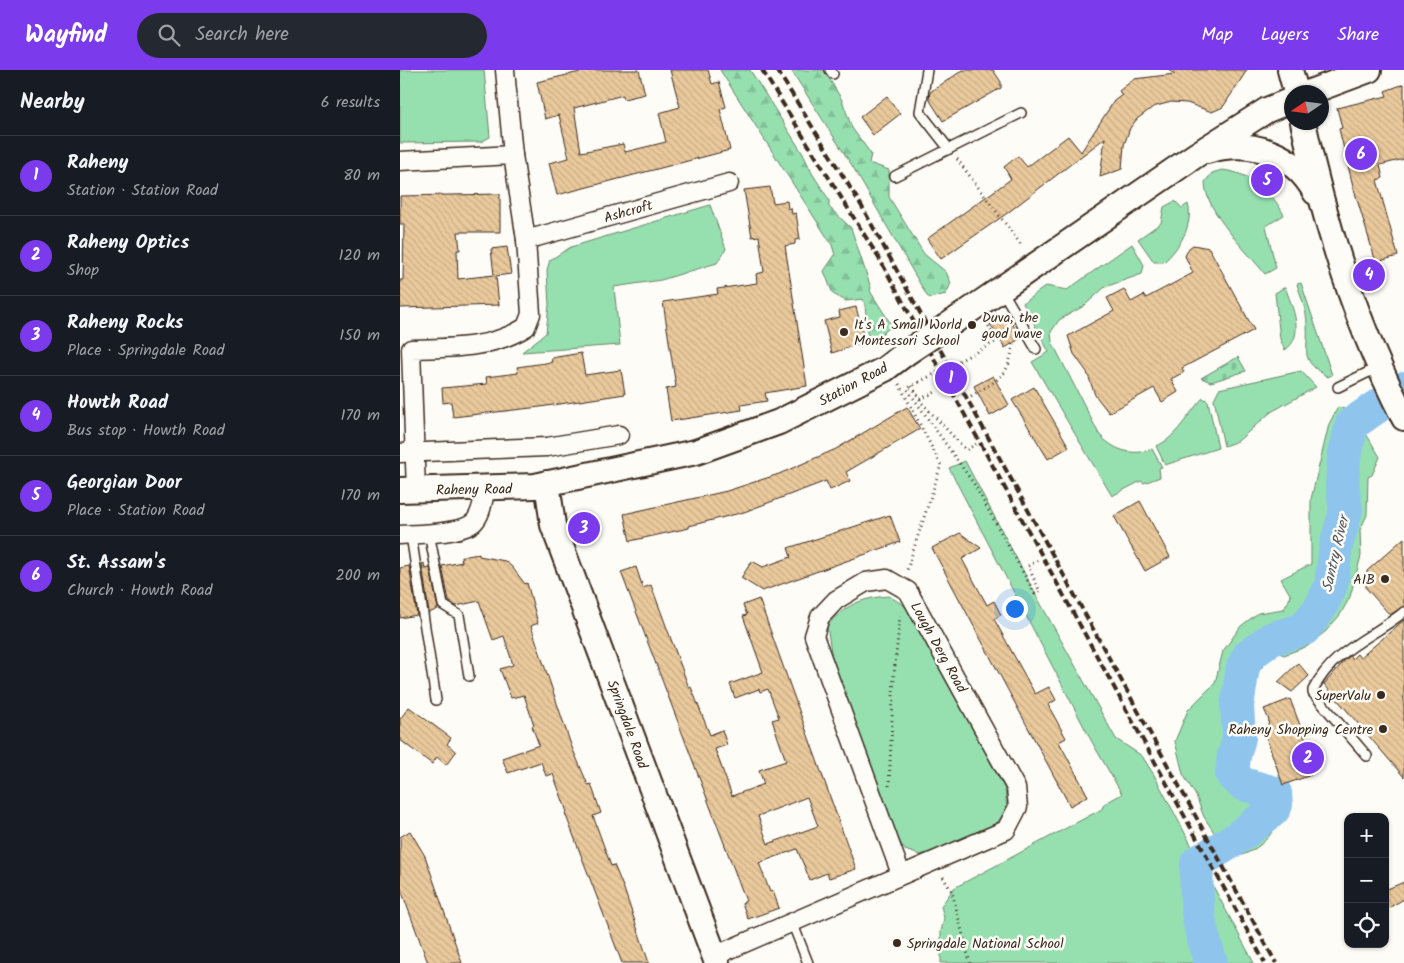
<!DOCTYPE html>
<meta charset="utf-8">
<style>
:root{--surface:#171b24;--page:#242831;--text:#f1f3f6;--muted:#9ea1a6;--line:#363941;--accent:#7c3aed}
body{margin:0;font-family:Kalam,sans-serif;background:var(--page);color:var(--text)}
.controls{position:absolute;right:15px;bottom:15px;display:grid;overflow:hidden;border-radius:10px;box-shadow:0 1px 4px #0004}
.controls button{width:45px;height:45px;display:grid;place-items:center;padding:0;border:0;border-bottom:1px solid var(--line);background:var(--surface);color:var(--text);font:25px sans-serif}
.compass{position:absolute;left:884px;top:15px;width:45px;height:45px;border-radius:50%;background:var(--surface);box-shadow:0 1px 4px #0004;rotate:257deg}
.you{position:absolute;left:614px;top:538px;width:18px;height:18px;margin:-12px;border:4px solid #fff;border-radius:50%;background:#1a73e8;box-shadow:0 0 0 8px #1a73e833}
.badge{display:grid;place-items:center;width:32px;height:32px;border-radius:50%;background:var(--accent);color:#fff;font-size:16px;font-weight:700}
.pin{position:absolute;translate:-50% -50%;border:2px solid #fff;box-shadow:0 1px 5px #0006}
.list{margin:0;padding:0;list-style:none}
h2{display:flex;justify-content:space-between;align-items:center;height:65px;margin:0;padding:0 20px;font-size:21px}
h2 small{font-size:16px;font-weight:400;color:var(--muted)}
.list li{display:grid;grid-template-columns:32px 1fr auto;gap:15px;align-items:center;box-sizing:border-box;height:80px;padding:0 20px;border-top:1px solid var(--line)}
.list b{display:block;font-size:19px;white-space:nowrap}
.list p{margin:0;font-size:16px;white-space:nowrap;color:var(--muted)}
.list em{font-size:16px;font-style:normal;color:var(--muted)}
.icon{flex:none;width:28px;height:28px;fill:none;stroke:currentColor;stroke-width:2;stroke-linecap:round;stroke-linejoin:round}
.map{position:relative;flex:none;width:1004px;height:893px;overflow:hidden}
header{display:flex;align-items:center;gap:30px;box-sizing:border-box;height:70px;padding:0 25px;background:var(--accent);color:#fff}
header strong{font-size:24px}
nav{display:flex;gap:28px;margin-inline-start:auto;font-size:18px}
.search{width:350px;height:45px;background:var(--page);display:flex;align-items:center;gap:12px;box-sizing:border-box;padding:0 18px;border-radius:28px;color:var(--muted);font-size:19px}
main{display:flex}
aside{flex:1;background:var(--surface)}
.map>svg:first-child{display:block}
.green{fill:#96e0b0;stroke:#688567}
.forest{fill:url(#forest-firs);stroke:#688567}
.cemetery{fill:url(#cemetery-stones);stroke:#688567}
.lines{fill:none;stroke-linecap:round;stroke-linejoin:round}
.river{stroke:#8fc4ed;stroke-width:34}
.building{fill:url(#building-back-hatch);stroke:#3b2a1e;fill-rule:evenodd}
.lane-casing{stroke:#3b2a1e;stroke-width:12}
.street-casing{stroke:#3b2a1e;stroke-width:21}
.secondary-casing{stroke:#3b2a1e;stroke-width:28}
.path{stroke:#3b2a1e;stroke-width:3;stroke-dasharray:1 4;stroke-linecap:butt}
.lane{stroke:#fdfcf7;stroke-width:9}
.street{stroke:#fdfcf7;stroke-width:18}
.secondary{stroke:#fdfcf7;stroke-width:24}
.rail{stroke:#3b2a1e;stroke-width:4;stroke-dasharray:8 4;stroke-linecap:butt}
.secondary-bridge-casing{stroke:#3b2a1e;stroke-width:28;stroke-linecap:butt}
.path-bridge{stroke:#3b2a1e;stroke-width:3;stroke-dasharray:1 4;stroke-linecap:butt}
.secondary-bridge{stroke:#fdfcf7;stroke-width:24}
.poi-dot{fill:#3b2a1e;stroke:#fdfcf7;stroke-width:2}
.labels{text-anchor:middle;stroke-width:5;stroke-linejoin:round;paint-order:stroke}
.street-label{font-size:14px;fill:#3b2a1e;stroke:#fdfcf7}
.poi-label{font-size:14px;fill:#3b2a1e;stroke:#fdfcf7;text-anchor:start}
.water-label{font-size:15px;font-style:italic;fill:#54585c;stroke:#fdfcf7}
</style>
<header>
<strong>Wayfind</strong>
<div class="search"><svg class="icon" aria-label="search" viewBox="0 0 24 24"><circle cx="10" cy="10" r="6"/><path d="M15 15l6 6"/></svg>Search here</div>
<nav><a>Map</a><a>Layers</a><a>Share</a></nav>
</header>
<main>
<aside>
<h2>Nearby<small>6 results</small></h2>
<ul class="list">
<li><span class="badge">1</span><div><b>Raheny</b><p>Station · Station Road</p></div><em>80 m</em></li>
<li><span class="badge">2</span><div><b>Raheny Optics</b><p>Shop</p></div><em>120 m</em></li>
<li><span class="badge">3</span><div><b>Raheny Rocks</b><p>Place · Springdale Road</p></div><em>150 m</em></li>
<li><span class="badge">4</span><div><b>Howth Road</b><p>Bus stop · Howth Road</p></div><em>170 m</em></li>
<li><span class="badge">5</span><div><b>Georgian Door</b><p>Place · Station Road</p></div><em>170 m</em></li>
<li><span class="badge">6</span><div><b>St. Assam's</b><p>Church · Howth Road</p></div><em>200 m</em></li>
</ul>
</aside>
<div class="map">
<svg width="1004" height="893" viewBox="0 0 1004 893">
<defs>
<pattern id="forest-firs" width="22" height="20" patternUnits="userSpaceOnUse" patternTransform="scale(1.25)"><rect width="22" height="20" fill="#96e0b0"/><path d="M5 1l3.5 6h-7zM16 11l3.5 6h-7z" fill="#82c097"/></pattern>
<pattern id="cemetery-stones" width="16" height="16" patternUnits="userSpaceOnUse" patternTransform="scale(1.25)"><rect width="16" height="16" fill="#96e0b0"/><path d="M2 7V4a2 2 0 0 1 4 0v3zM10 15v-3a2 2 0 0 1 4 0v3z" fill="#82c097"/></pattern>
<pattern id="building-back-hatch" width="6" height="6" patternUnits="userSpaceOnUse" patternTransform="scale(1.25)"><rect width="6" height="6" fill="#eac99c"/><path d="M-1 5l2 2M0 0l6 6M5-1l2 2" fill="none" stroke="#caad86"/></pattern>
</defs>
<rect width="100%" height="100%" fill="#fdfcf7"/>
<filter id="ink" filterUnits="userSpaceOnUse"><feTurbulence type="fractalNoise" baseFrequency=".02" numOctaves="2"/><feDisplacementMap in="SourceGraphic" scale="10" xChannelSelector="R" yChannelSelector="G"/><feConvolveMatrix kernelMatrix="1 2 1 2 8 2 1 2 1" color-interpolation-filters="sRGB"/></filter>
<g filter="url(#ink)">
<!-- green -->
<g class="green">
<polygon points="0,0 84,0 90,67 81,72 0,73"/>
<path d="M 822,100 C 850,103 871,120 884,145 L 866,156 L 876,198 L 865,204 C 847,181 805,142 805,112 L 812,103 Z"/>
<path d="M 775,131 L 782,138 L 788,134 C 794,155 779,178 764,192 L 754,192 L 738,169 L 761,153 L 764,137 Z"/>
<polygon points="310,135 326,179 317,193 261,210 214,217 220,275 122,282 146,263 149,235 147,200 150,190 171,177"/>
<path d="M 732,174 L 744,195 L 742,204 L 705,217 L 684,236 L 659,250 L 651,262 L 652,272 L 699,364 C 713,380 732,387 752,379 L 762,397 L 759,398 L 760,407 L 744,413 L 741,411 L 712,426 L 632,292 L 649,282 L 623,233 L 646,216 L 667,220 Z"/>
<path d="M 901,213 L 932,305 L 928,307 C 898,289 909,284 907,255 C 907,241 901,227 897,214 Z"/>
<path d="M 885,217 C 892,236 906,266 885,280 L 880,269 L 875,223 Z"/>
<polygon points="901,301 916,317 871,342 838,371 824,376 814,329 819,319"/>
<path d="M 803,328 L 808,331 L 818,378 L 765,395 L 756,376 C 775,370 789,342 803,328 Z"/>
<path d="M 938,337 L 953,342 L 980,387 L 972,405 L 968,407 L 967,445 L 960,460 L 961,486 L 950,527 L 940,545 L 926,561 L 908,576 L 884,585 L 879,583 C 870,587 866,594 858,601 C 849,609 843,612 834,622 L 833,650 L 836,662 L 829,683 C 833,689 836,700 840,704 C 845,710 855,709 862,711 C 887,719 883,744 872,762 C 865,773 850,784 838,786 L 819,770 L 804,747 L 796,726 L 783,704 L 775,671 L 788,640 L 815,613 L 823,581 L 841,556 L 858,543 L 884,539 L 891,526 L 881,509 L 911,494 L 911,429 L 929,354 Z"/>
<polygon points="565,391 638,529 716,669 742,686 754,705 854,893 541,893 541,862 544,848 541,836 554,818 702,739 704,734 722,724 692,672 549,398"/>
<path d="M 489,526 L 508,538 L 605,719 L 607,739 L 596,754 L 546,777 L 520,785 L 505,780 L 497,768 L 488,748 L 432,588 L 427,556 C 445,535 461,528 489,526 Z"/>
</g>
<!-- forest -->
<g class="forest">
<path d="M 320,0 L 350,0 L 403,84 L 412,103 L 429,130 L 429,137 L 451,158 L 471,218 L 470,221 L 492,256 L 475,269 L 468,266 C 464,253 468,241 463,229 L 446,231 L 433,224 L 424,201 L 435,185 L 432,175 Z"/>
<polygon points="391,0 424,0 442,30 452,58 471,84 469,93 489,100 489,127 524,184 546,202 551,213 546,224 530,228 527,226 453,97"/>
</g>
<!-- cemetery -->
<polygon class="cemetery" points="838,287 846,301 811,312 801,308"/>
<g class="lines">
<!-- river -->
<path class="river" d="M 811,893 C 798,856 795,832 797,793 L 837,768 L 873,740 L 876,735 L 875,723 L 843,714 L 832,704 L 834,686 L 839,668 L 837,636 L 843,597 L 849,585 L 871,569 L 904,559 L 921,537 L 931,515 L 936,476 L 946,440 L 942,413 L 944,388 L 952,354 L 1004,318"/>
</g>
<!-- building -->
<g class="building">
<polygon points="179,0 239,0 245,24 224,29 223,25 174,38 181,82 223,74 225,82 266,72 259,43 280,37 270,0 308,0 312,14 319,12 326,37 320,39 330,80 157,125 149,93 169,88 159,45 145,49 137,12 180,2"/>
<polygon points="563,0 593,0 601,12 601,18 543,51 529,29 530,22"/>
<polygon points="768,0 847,0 823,37 812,42 787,33 771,32 753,37 737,49 730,58 724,75 722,99 700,107 705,68 606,144 541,189 527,169 611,109 604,97 618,86 627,97 668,66 681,82 714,31 722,25 719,21 734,9 775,4"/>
<polygon points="1004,14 1004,89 980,95 983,108 977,110 998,186 976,192 953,116 939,59 942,58 937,38 987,26 985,21"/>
<polygon points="487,26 500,44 473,65 460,47"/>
<polygon points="370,117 373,133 387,131 388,139 391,138 392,144 396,143 400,169 395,170 395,174 385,176 407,316 365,323 367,331 341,335 342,340 271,351 266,319 276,317 263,232 318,224 317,219 357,213 356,204 364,202 359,166 352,167 344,120"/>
<polygon points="100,124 100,162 58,162 60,180 57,180 58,209 94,205 91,179 107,177 111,204 96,206 99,235 0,238 0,210 3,210 4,154 0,154 0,126"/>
<polygon points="793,175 809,178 854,260 782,298 784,302 771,309 778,322 762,332 754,318 709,343 695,325 687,302 674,284 668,266 714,241 707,228 724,219 731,232 744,225 746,228 793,203 785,186 789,178"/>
<polygon points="456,237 465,272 432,283 424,251 440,247 439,241"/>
<polygon points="606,244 621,268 605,278 590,254"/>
<polygon points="181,283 185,305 221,300 225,324 140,337 53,347 51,332 43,333 42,318 87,314 86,307 118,303 117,297 152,292 151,288"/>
<polygon points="593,306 609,335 590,346 574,316"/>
<polygon points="634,317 669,377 648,389 612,330"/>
<polygon points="507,337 520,359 446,402 450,411 430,420 426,411 344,442 289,456 289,458 230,471 224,444 327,421 379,404 436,379"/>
<polygon points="740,431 770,487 745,501 714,446"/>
<polygon points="490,445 500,472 362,521 341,508 352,491 363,497 391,487 388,478"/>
<polygon points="560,463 581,478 562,489 587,535 594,531 601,545 594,549 635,624 649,617 656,630 648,635 666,668 659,672 688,726 670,736 532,478"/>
<polygon points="1004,468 1004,536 990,545 966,518 967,501"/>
<polygon points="79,484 79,486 105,491 112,497 125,514 127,513 138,553 131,556 171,675 188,715 191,714 201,743 193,746 211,796 214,795 224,819 249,893 222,893 165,743 167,742 153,704 146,706 141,692 108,703 102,688 139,675 132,656 134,655 124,625 111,628 100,599 113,595 104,566 93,570 79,531 56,536 49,531 42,496 62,492 61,487"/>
<polygon points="24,493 25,499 30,498 38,539 29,543 22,494"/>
<polygon points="9,496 17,545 0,548 0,498"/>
<path d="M 236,497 L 243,518 L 251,515 L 289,618 L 291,617 L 310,665 L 322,660 L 327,675 L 315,679 L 332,726 L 364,714 L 359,700 L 386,691 L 372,650 L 379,648 L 368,619 L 360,622 L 359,619 L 335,628 L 330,614 L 363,602 L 343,546 L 347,545 L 343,535 L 359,529 L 456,799 L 429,808 L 427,803 L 410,810 L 397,779 L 359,793 L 370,822 L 373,821 L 379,838 L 348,849 L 342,833 L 346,831 L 221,502 ZM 407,727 L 418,756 L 368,774 L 358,746 Z"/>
<polygon points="1004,550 1004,707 924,614 946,589 950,586 952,589 957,584 960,588"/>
<polygon points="898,593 909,606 892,622 878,612"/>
<polygon points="890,629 916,697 909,700 911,705 883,715 866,667 869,650 864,639"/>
<polygon points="9,637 51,668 47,674 56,682 46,695 37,687 32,694 0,670 0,649"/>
<polygon points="10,761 25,786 62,893 28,893 0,817 0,767"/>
<polygon points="1004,812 1004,829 985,840 985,820"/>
</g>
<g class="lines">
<!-- lane casing -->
<g class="lane-casing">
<g id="lane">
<polyline points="430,0 433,4"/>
<polyline points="527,0 520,42 549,79"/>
<polyline points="495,106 621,43"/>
<polyline points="602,220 636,279"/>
<polyline points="938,317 979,297"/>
<polyline points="29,463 43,535 59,545 69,606"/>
<polyline points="11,465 36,630"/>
<path d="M 967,686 L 913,623 L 913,620 C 934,579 970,569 1004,542"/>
<polyline points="392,852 408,893"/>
</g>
</g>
<!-- street casing -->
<g class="street-casing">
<g id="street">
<polyline points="0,91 113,85"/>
<polyline points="126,170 329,113"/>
<polyline points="0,383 147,377 219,365"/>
<path d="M 16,421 L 11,279 C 51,278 91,279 126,257 L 131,244 L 126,170 L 113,85 L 105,0"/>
<path d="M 0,465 C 17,464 62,464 74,452 C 82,444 83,429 86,418"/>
<polyline points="314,886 606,760 618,737 616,718 508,521 487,509 466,512 436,530 420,547 414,566 501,804"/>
</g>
</g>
<!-- secondary casing -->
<g class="secondary-casing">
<g id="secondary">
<polyline points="890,0 896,22"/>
<polyline points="910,22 969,0"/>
<path d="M 903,52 C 925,155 956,255 1004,348"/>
<path d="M 807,81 C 849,68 894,83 915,122"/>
<polyline points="547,256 796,85 867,40 892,30"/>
<polyline points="147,413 153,455 317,893"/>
<polyline points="0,420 135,416 296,382 379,352 485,299 506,283"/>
</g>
</g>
<!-- path -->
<g class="path">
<polyline points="557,89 622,176"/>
<polyline points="576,282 597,271 587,253"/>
<polyline points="519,312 507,319 574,414 635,524 640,522 628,496 640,489"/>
<polyline points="499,314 541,395 507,500"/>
<polyline points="512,316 522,333 566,380 576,374"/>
<path d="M 571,326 C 600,308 609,308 613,273"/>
<polyline points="520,329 538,321"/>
<polyline points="489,716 494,605 500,546"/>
<polyline points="543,807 552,822 570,893"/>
</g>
<!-- lane -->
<use href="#lane" class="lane"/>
<!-- street -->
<use href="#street" class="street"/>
<!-- secondary -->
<use href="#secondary" class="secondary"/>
<!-- rail -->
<g class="rail">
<polyline points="362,0 480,190 865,893"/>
<polyline points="377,0 461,135 876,893"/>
</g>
<!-- secondary-bridge casing -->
<g class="secondary-bridge-casing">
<polyline id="secondary-bridge" points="506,283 547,256"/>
</g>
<!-- path-bridge -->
<polyline class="path-bridge" points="519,312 576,282"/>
<!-- secondary-bridge -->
<use href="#secondary-bridge" class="secondary-bridge"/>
</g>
</g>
<!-- markers -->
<g class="poi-dot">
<circle cx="572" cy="255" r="5"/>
<circle cx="444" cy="262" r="5"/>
<circle cx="985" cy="509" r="5"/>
<circle cx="981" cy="625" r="5"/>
<circle cx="983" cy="659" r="5"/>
<circle cx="497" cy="873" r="5"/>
</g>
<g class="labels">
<!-- street labels -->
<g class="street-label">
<text transform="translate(228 141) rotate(-16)" y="5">Ashcroft</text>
<text transform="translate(453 314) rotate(-28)" y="5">Station Road</text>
<text transform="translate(74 419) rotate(-1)" y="5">Raheny Road</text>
<text transform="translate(539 577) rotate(61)" y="5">Lough Derg Road</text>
<text transform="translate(228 654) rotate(70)" y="5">Springdale Road</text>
</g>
<!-- poi labels -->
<g class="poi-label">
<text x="582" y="252">Duva, the<tspan x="582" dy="16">good wave</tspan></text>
<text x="454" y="259">It's A Small World<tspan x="454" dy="16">Montessori School</tspan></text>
<text x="975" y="514" text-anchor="end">AIB</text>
<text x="971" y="630" text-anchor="end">SuperValu</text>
<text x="973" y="664" text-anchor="end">Raheny Shopping Centre</text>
<text x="507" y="878">Springdale National School</text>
</g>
<!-- water labels -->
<g class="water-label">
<text transform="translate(935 484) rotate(-77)" y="5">Santry River</text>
</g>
</g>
</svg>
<div class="controls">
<button>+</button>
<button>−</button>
<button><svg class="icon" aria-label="locate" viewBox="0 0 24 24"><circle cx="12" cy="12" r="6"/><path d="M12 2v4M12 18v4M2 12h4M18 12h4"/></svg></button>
</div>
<svg class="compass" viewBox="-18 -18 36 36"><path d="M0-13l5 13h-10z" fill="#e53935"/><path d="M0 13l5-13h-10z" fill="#9ea1a6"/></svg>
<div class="you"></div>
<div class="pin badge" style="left:551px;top:308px">1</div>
<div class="pin badge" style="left:908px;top:688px">2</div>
<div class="pin badge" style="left:184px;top:458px">3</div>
<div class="pin badge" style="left:969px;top:205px">4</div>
<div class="pin badge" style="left:867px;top:110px">5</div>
<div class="pin badge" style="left:961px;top:84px">6</div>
</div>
</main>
